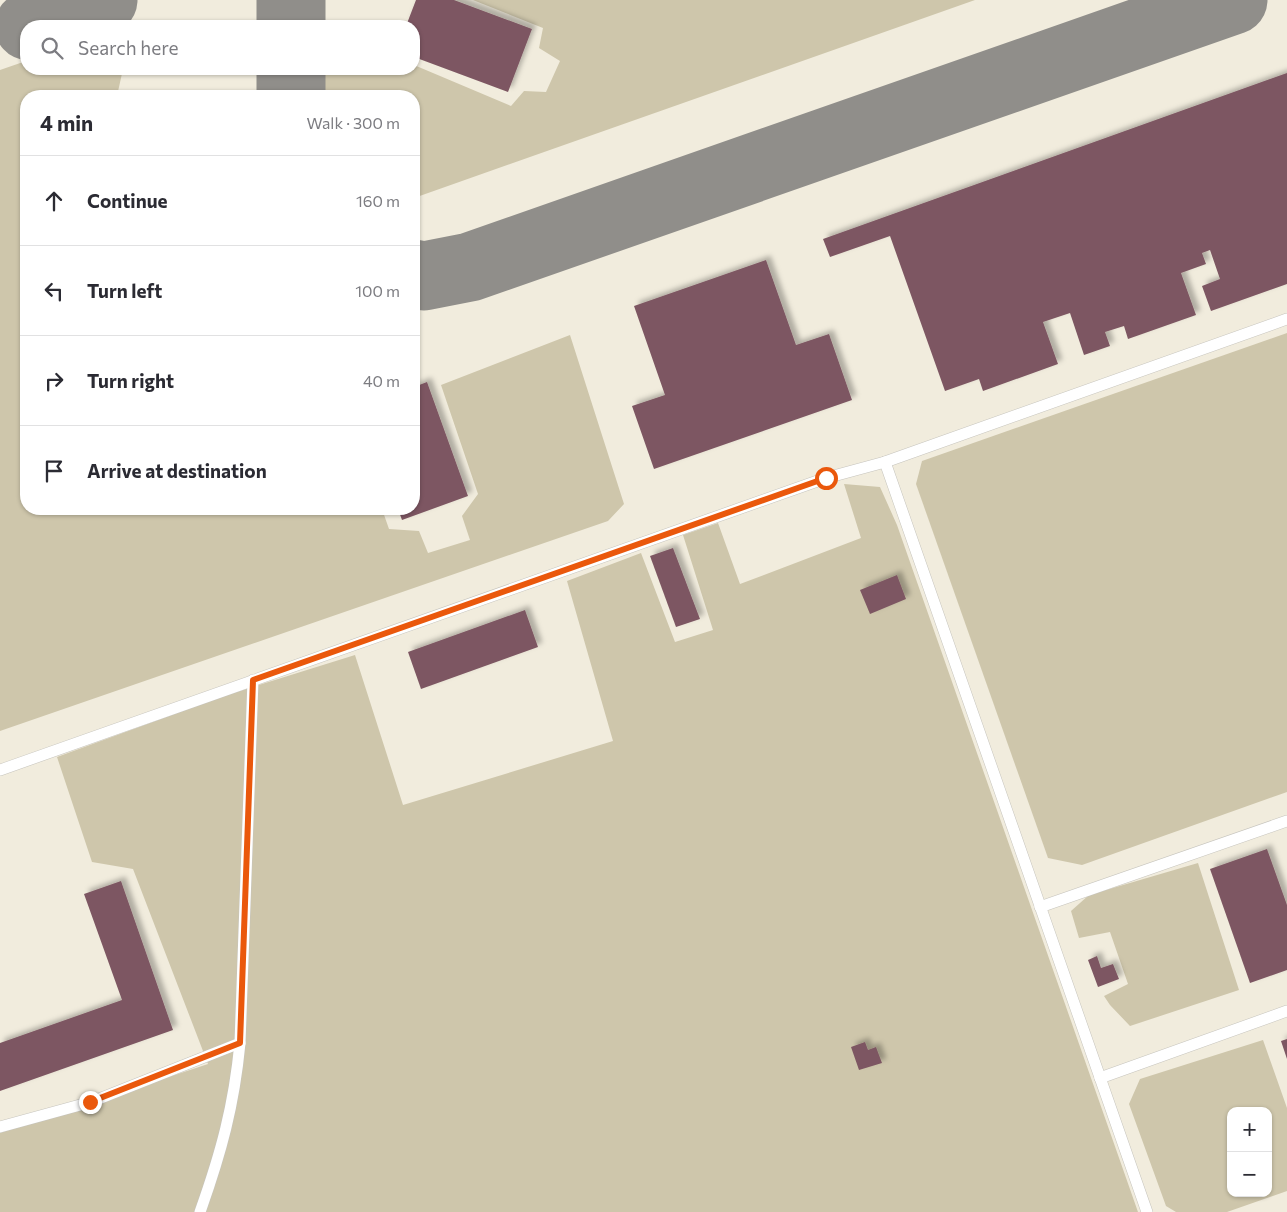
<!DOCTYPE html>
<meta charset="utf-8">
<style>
:root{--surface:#fff;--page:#f2f2f3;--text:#2b2b33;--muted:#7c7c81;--line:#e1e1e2}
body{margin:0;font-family:Commissioner,sans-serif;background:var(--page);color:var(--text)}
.controls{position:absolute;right:15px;bottom:15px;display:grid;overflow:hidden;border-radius:10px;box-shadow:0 1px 4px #0004}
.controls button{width:45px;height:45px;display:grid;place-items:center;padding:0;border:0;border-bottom:1px solid var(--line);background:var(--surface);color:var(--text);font:25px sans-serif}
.stop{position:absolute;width:15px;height:15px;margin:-11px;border:4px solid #ea580c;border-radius:50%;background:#fff}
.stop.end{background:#ea580c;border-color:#fff;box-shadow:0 1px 5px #0008}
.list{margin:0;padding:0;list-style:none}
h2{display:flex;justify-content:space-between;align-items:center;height:65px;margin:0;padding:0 20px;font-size:21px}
h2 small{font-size:16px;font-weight:400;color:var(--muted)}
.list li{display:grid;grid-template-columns:32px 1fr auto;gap:15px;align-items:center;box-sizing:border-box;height:90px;padding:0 20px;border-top:1px solid var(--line)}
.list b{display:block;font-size:19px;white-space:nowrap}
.list em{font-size:16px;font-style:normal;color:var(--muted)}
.icon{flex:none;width:28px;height:28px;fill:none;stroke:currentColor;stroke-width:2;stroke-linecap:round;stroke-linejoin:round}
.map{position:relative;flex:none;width:1287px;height:1212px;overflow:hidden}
.search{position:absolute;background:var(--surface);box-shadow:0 1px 4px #0004;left:20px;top:20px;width:400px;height:55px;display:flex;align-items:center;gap:12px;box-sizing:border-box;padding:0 18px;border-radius:20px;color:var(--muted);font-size:19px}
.panel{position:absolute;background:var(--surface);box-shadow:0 1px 4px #0004;left:20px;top:90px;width:400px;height:425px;border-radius:20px}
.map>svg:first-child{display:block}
.built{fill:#f1ecdd;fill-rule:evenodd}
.green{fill:#cec6ab;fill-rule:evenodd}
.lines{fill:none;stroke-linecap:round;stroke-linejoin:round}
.taxiway{stroke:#908e8a;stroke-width:69}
.building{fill:#7d5762;filter:url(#shadow)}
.service-casing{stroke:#c6c4bd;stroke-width:12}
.service{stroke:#fff;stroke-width:11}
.route{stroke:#ea580c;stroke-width:6}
</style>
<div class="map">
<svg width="1287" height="1212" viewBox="0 0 1287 1212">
<defs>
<filter id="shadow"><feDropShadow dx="4.5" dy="-4.5" stdDeviation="2.5" flood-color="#0004"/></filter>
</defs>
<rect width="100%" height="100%" fill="#f7f4ed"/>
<!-- built -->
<path class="built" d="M 0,0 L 1287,0 L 1287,1212 L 0,1212 ZM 26,26 L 414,26 L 414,69 L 26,69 ZM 26,96 L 414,96 L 414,509 L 26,509 ZM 1231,1111 L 1268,1111 L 1268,1193 L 1231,1193 Z"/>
<!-- green -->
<g class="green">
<polygon points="473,0 975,0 414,198 414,96 319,96 315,69 414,69 414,65 511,106 524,91 546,92 560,61 539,48 543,28"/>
<polygon points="26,61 26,69 123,69 117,96 26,96 26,509 382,509 389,529 419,531 428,553 470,540 462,516 478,494 441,385 570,335 624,504 608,521 0,731 0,70"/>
<polygon points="1287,333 1287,792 1082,865 1048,858 916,484 922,461"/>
<polygon points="844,484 880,487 897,525 1138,1212 0,1212 0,1133 208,1064 133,869 92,862 57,757 224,696 355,655 403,805 613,741 567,581 641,553 675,642 713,630 683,535 718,523 740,584 861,538"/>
<polygon points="1198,863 1239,990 1130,1026 1110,1005 1104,996 1128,984 1110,932 1079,938 1071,911 1089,895"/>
<path d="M 1263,1040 L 1287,1108 L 1287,1191 L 1227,1212 L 1176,1212 L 1166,1206 L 1129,1104 L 1140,1079 ZM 1231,1111 L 1268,1111 L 1268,1193 L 1231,1193 Z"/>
</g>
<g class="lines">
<!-- taxiway -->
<g class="taxiway">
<polyline points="29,26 103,0"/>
<polyline points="291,26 291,0"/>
<polyline points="291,96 291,69"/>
<polyline points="414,274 424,276 470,267 1233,0"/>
</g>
</g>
<!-- building -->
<g class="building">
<polygon points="416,0 454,0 532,29 508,92 414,57 414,26 406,26"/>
<polygon points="1287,73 1287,284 1211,311 1202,286 1220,279 1210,250 1202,253 1206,264 1181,273 1196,315 1128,339 1124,326 1105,332 1110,346 1084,355 1070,313 1043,322 1058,364 983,391 979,379 945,391 890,236 830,257 823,239"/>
<polygon points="766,260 796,345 829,334 852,400 654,469 632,406 665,395 634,306"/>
<polygon points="427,382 468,496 402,520 398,509 414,509 414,387"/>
<polygon points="673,548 700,619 676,627 650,556"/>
<polygon points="897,575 906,599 870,614 860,590"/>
<polygon points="525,610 538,647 421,689 408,652"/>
<polygon points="1267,849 1287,905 1287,970 1250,983 1210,869"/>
<polygon points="121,881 173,1030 0,1091 0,1043 122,1000 84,894"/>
<polygon points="1097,956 1101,968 1113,964 1119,979 1098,987 1088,960"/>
<polygon points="1287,1039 1287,1059 1281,1041"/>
<polygon points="865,1042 868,1050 876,1047 882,1063 859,1070 851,1047"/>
</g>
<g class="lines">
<!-- service casing -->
<g class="service-casing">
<g id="service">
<polyline points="885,462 1147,1212"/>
<polyline points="0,770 826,478 885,462 1287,319"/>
<polyline points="1040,907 1287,821"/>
<polyline points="1100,1078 1287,1011"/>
<polyline points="0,1127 91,1102 240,1043 253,680"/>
<path d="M 200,1212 C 221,1153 234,1106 240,1043"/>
</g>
</g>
<!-- service -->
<use href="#service" class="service"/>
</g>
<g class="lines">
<!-- route -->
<polyline class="route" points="90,1102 240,1043 253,680 826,478"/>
</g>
</svg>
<div class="controls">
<button>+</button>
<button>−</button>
</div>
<div class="stop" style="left:826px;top:478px"></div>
<div class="stop end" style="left:90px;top:1102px"></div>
<div class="search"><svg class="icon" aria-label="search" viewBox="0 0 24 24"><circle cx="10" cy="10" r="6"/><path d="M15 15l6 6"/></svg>Search here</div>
<section class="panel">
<h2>4 min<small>Walk · 300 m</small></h2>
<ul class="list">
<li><svg class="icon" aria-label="ahead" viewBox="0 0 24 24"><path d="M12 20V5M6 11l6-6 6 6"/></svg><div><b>Continue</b></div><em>160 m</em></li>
<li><svg class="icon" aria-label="left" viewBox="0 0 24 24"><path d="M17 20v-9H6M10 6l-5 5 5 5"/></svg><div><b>Turn left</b></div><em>100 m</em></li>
<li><svg class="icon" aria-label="right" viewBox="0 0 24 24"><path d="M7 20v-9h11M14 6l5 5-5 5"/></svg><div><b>Turn right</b></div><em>40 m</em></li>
<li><svg class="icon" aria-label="arrive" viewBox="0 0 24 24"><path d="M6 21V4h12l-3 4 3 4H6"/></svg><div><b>Arrive at destination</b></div></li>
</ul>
</section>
</div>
